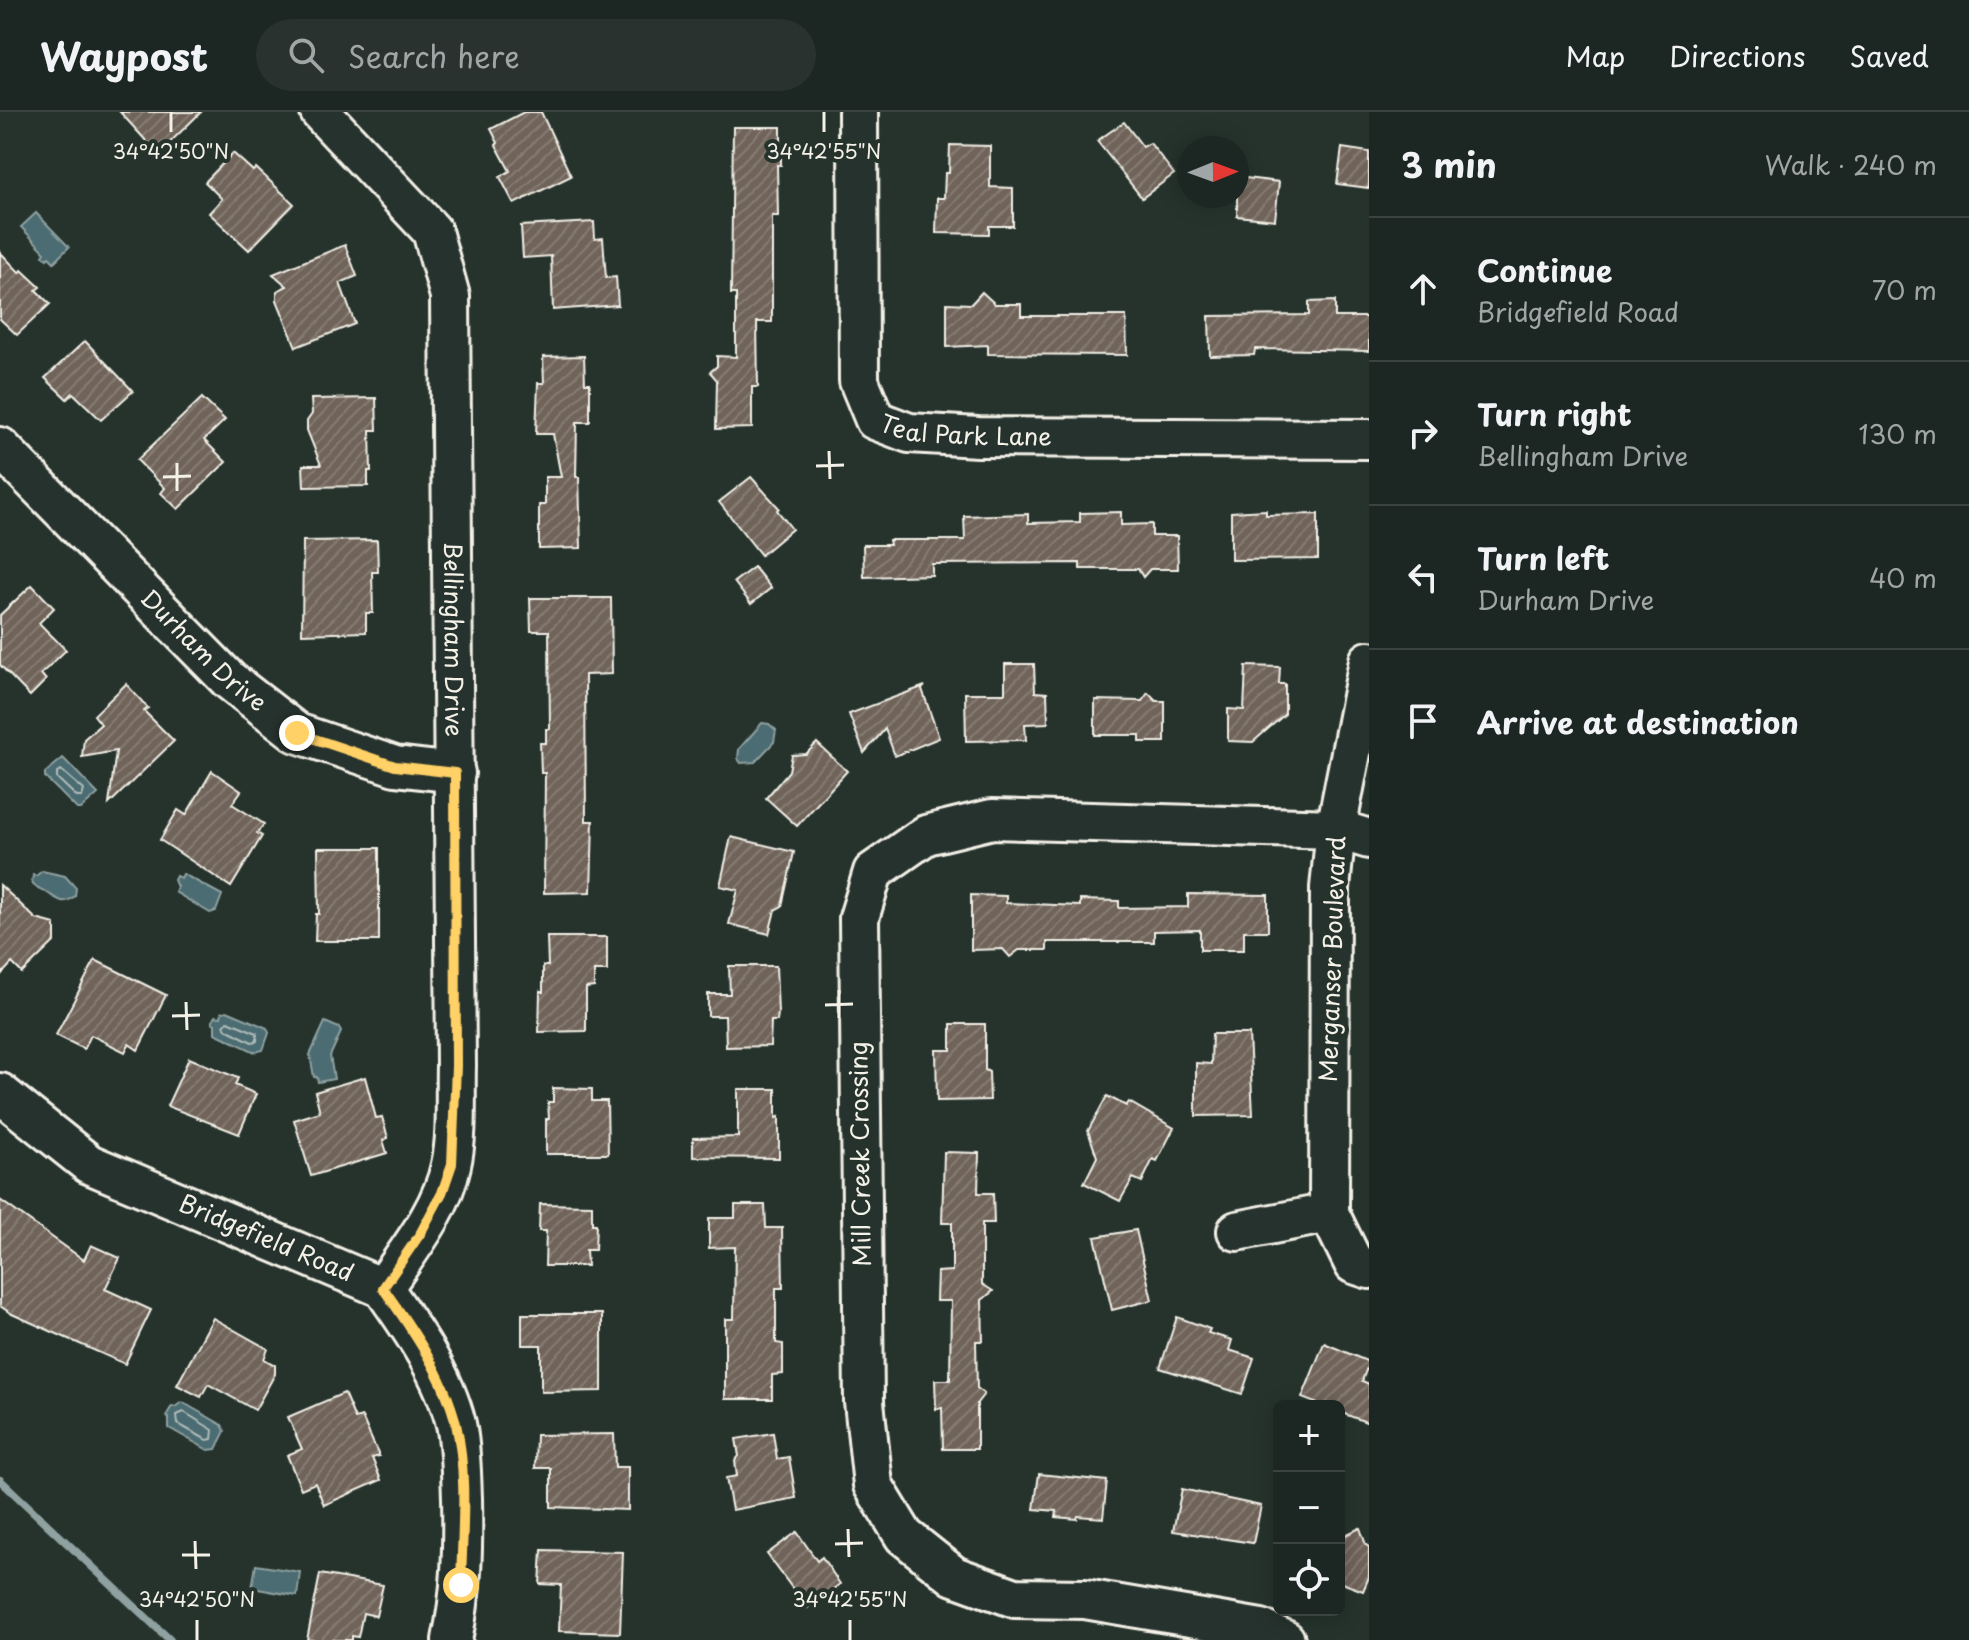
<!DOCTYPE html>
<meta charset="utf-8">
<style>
:root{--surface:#1c2622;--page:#29322f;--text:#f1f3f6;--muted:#a0a5a5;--line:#3a4340}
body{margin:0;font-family:"Playpen Sans",sans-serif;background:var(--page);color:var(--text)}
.controls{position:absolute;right:24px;bottom:24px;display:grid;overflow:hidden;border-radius:12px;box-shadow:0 4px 20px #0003}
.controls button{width:72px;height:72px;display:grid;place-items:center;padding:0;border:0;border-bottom:2px solid var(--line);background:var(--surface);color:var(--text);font:40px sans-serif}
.compass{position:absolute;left:1177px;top:24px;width:72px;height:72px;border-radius:50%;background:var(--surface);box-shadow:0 4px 20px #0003;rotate:89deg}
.stop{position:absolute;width:24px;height:24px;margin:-18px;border:6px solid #ffd166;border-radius:50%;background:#fff}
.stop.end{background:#ffd166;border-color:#fff;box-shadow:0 2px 8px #0008}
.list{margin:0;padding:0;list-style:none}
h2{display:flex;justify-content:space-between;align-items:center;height:104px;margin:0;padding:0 32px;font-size:34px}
h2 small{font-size:26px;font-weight:400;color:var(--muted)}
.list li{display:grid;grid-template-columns:52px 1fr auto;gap:24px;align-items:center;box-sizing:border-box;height:144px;padding:0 32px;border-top:2px solid var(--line)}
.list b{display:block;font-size:30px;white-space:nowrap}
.list p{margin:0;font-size:26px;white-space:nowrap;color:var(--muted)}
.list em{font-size:26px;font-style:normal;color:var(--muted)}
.icon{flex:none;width:44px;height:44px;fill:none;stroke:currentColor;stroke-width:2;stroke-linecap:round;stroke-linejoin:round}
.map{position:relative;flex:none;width:1369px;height:1528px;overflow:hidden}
header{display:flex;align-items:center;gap:48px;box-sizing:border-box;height:112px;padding:0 40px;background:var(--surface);border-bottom:2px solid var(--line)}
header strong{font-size:38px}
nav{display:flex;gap:44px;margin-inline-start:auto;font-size:28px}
.search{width:560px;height:72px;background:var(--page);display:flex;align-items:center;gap:20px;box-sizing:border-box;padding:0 28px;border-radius:44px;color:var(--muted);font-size:30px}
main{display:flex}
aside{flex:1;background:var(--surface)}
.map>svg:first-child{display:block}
.water{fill:#4b6c72;stroke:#8fa1a1;stroke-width:2}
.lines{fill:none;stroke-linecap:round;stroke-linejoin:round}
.shore{stroke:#b0bcb9;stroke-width:2}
.stream{stroke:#8fa1a1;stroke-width:8}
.building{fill:url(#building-hatch);stroke:#f4f1e8;stroke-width:2}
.minor-casing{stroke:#f4f1e8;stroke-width:44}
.minor{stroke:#26332d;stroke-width:38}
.route{stroke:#ffd166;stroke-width:10}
.ticks{fill:none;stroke:#f4f1e8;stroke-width:3}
.labels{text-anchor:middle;stroke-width:8;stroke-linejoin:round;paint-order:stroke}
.street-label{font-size:24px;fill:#f4f1e8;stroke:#26332d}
.ticks-label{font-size:20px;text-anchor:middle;fill:#f4f1e8;stroke:#26332d;stroke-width:8;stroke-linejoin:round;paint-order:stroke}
</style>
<header>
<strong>Waypost</strong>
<div class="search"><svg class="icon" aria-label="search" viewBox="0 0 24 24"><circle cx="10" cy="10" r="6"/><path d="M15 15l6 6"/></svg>Search here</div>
<nav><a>Map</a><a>Directions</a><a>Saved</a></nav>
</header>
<main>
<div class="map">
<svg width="1369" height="1528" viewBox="0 0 1369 1528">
<defs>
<pattern id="building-hatch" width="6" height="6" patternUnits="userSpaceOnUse" patternTransform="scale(2)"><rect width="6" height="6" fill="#70645a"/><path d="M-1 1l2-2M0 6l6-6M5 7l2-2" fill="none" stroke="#857b72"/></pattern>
</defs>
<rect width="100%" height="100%" fill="#26332d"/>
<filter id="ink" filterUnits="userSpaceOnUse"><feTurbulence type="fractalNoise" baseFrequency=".0125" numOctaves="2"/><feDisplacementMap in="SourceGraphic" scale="16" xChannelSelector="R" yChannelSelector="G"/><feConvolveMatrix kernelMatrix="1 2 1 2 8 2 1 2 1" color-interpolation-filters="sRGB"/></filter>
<g filter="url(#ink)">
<!-- water -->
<g class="water">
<polygon points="36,101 69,135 54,150 49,145 47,147 43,143 45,140 21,115"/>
<polygon points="762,611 769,612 776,618 774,630 755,650 741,651 738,647 739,637"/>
<polygon points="63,646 98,682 81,697 77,697 45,665 45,661"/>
<path d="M 42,759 L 65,764 L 76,776 L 75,784 C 64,793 60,789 49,782 C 42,777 36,777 32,770 L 33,763 L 36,764 Z"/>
<polygon points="183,762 222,783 216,799 210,801 175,780 177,775 174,768 176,764 181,766"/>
<polygon points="227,899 267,916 269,921 263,938 255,940 215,921 215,912 212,910 215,904 221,905 222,900"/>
<polygon points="325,910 339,916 341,920 330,944 334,967 318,970 317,965 314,965 310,943"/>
<polygon points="182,1290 222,1313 225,1319 216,1337 208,1338 169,1316 169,1307 166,1304 172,1294 175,1295"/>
<polygon points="256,1453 300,1460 297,1484 252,1476"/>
</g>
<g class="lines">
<!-- shore -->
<g class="shore">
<polygon points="61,658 84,678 82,685 77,685 57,666 57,661"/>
<polygon points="228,909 257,921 257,929 252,930 226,917 224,913"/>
<polygon points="184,1300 213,1318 212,1327 207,1328 178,1312 177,1303"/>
</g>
<!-- stream -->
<polyline class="stream" points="0,1368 170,1528"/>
</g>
<!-- building -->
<g class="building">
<polygon points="120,0 201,0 158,42"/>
<polygon points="524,0 541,0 571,64 514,92 500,65 510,59 496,33 498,31 491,17"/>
<polygon points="1124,10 1143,35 1150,31 1174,62 1142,86 1097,29"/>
<polygon points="733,15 781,15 781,53 777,53 778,104 772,104 772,210 757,210 758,275 752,275 752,316 716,317 717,268 710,260 717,254 717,244 736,245 736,182 731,182"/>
<polygon points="950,33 990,34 990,75 1013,76 1013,114 989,114 989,122 936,121 937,86 944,86 945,61 949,61"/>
<polygon points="1342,36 1369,40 1369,76 1337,72"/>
<polygon points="233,41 253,59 256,56 294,92 249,138 209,101 222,87 205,70"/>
<polygon points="1237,65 1279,70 1275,108 1237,104"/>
<polygon points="594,110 595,127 603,126 606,166 616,165 618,193 553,198 551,144 523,146 521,114"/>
<polygon points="345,133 357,164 340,171 355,212 296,235 277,188 277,179 287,174 273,162"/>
<polygon points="0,140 20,161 22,158 40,175 36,178 50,192 17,223 0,207"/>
<polygon points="982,180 995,192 1021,192 1021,204 1126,204 1127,243 988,242 988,233 947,235 947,191 971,192"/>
<polygon points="1335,189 1335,205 1369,205 1369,239 1255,237 1254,243 1210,244 1209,204 1309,203 1309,190"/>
<polygon points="85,229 133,279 101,308 73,281 67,287 45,266"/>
<polygon points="584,244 585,271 590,271 590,310 577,310 576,365 579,365 581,436 539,437 539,393 545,393 545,365 561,365 553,322 536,322 538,271 544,271 543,245"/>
<polygon points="202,286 225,308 204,328 226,350 178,397 161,381 165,376 137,348"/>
<polygon points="376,286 377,318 370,318 371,359 368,359 368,374 304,375 303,353 321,353 307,318 307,309 312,302 311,287"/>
<polygon points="751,365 779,396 777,398 792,417 761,443 719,390"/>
<polygon points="1266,398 1266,403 1318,402 1318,447 1231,448 1231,400"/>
<polygon points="1121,400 1121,413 1152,412 1152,424 1177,424 1178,457 1150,457 1143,465 1138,457 1080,457 1080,451 932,452 932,463 864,465 863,433 890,433 889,428 965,428 964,404 1028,402 1028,411 1080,410 1080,401"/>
<polygon points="377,428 378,460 372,460 373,501 366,501 366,520 302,522 303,429"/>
<polygon points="754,455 771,476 751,492 734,470"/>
<polygon points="32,473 54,496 39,511 66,538 41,562 46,568 30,584 0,553 0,503"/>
<polygon points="530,486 611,486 612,562 585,563 586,709 593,709 591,780 544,781 545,661 541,661 540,631 546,631 546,617 550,617 549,519 531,519"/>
<polygon points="1005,552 1034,552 1035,580 1047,581 1048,611 1025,612 1026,628 966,629 965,581 1005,581"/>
<polygon points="1246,554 1280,555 1279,572 1285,572 1285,602 1253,630 1228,629 1228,597 1244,598"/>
<polygon points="126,572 148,596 144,599 174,629 109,692 116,639 82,645 84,627 101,612 94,603"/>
<polygon points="925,574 922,577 939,626 895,644 885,617 864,641 849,602"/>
<polygon points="1148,581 1156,589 1165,589 1165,630 1140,630 1140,623 1095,623 1095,588 1142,589"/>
<polygon points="817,631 847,659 797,714 766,686 789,659 792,643 806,642"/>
<polygon points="212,659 241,679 232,692 264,712 257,721 262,724 231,775 160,728 178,698 186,703"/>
<polygon points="731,725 794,740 782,794 775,798 769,822 729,812 738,778 720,774"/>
<polygon points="318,736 379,736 379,829 315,829 316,802 319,802"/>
<polygon points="0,773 36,807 55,812 55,829 22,861 12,851 0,864"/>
<polygon points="1188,782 1268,783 1268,819 1244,819 1244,838 1200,838 1200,818 1154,819 1154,830 1047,830 1047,838 1019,838 1010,845 1003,837 971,838 971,783 1006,784 1006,791 1080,794 1080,788 1119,789 1119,796 1188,795"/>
<polygon points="547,825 607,825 607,859 594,859 594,875 586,876 586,919 539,920 540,879 543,880 543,854 548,854"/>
<polygon points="95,848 166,883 138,938 129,932 125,940 91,923 84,937 56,923"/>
<polygon points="729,854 776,854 778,901 777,909 771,909 770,934 726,935 725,904 708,904 708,882 730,882"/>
<polygon points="951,912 985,912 985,958 989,960 990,988 937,989 936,938 951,938"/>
<polygon points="1212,922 1249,922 1253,1003 1196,1004 1196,951 1211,952"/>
<polygon points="189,946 238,966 235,973 256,982 239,1022 167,994"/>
<polygon points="365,965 376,1006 382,1005 388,1026 383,1028 387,1041 311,1064 294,1008 320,1000 315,980"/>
<polygon points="553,976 592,977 592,989 607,989 608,1042 546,1042 546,1007 549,1007 548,990 553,990"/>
<polygon points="738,977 776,977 776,1006 779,1005 779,1046 693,1045 693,1026 738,1025"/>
<polygon points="1107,984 1126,994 1129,990 1174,1016 1157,1049 1153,1047 1142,1070 1133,1066 1120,1089 1084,1071 1097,1045 1088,1019"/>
<polygon points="944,1040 979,1041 978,1081 993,1081 994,1111 982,1111 982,1172 993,1179 982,1188 983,1229 976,1229 977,1276 984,1282 977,1291 977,1337 943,1337 942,1296 936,1297 935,1268 950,1268 951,1189 936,1189 937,1160 952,1159 952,1111 942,1111"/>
<polygon points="0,1088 84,1148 91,1133 120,1146 105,1177 151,1198 125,1252 12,1202 0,1194"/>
<polygon points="540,1092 592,1093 592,1112 596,1112 595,1138 586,1138 587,1154 545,1154 546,1119 539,1119"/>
<polygon points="735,1093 765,1093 766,1116 782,1116 783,1176 776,1176 776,1231 783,1232 783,1262 772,1263 772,1287 725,1287 725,1207 734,1207 735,1135 709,1136 709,1106 735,1106"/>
<polygon points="1136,1118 1152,1188 1112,1198 1095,1125"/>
<polygon points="522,1202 602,1202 602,1279 541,1280 541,1233 522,1233"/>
<polygon points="1177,1205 1210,1217 1208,1221 1232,1228 1229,1238 1254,1246 1242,1282 1160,1256"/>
<polygon points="213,1206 268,1237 264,1247 275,1253 275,1262 255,1298 208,1272 201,1285 177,1273"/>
<polygon points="1324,1231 1369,1250 1362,1269 1369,1272 1369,1311 1339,1300 1339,1294 1323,1294 1302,1286"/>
<polygon points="344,1281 355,1307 362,1305 379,1344 372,1346 381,1368 324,1393 315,1371 301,1377 287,1343 302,1337 288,1305"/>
<polygon points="773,1321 777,1347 789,1345 796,1386 732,1398 726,1366 737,1364 735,1349 739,1344 736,1327"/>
<polygon points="614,1322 615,1355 628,1355 628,1398 551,1395 551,1356 535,1356 536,1323"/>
<polygon points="1039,1362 1107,1369 1103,1406 1078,1404 1077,1407 1056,1405 1057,1399 1034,1397"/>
<polygon points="1182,1377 1261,1394 1253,1431 1173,1419"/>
<polygon points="1360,1416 1366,1433 1369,1435 1369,1465 1363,1479 1339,1470 1339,1426"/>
<polygon points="797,1420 817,1449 822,1445 840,1472 807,1496 767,1442"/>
<polygon points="542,1438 623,1440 620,1521 559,1519 561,1473 540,1472"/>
<polygon points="320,1462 383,1473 376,1504 363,1501 358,1525 352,1524 352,1528 307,1528"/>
</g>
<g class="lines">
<!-- minor casing -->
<g class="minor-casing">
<g id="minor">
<path id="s1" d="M 320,0 L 432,119 L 450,184 L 456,954 C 455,985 458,1023 451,1053 C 442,1098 408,1139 383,1176"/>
<path id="s2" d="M 858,0 L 859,269 L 875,308 L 909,321 L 978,325 L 1369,327"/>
<path id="s3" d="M 0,335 L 229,568 L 297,621 L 395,654 L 455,661"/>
<polyline points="1369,549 1336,717 1330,776 1329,1101 1354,1152 1369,1157"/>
<path id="s4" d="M 0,981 L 89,1052 L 383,1176 C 412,1217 444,1263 456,1312 C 461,1335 461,1362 462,1386 C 463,1434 462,1481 452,1528"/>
<polyline points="1237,1119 1329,1101"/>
<polyline points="1285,1528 1261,1517 1085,1487 1015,1486 954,1464 904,1424 873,1373 864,1290 859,806 873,760 926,723 992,707 1336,717 1369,727"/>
</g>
</g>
<!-- minor -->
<use href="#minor" class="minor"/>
</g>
</g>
<g class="lines" filter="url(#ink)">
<!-- route -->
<path class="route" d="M 297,621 L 395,654 L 455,661 L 456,954 L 452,1052 L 442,1081 L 420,1122 L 383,1176 C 412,1217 444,1263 456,1312 C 468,1363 462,1421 461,1473"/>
</g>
<!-- ticks -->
<path class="ticks" d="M 171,0 L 171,20M 824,0 L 824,20M 829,339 L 830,367M 177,351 L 177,379M 816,354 L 844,353M 163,365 L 191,364M 839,878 L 839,906M 186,890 L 187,918M 825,893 L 853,892M 172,904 L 200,903M 848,1417 L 849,1445M 195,1429 L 196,1457M 835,1432 L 863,1431M 182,1443 L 210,1443M 197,1508 L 197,1528M 850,1508 L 850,1528"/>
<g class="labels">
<!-- street labels -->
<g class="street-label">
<text dy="8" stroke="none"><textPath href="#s2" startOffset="404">Teal Park Lane</textPath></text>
<text dy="8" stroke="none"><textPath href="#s1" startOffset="574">Bellingham Drive</textPath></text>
<text dy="8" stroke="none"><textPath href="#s3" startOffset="288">Durham Drive</textPath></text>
<text transform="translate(1333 847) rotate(-88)" y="8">Merganser Boulevard</text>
<text transform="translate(861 1042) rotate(-91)" y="8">Mill Creek Crossing</text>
<text dy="8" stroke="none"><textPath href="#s4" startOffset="306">Bridgefield Road</textPath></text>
</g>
</g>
<g class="ticks-label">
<text x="171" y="47">34°42'50"N</text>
<text x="824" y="47">34°42'55"N</text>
<text x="197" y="1495">34°42'50"N</text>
<text x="850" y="1495">34°42'55"N</text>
</g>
</svg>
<div class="controls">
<button>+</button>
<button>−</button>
<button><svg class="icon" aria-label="locate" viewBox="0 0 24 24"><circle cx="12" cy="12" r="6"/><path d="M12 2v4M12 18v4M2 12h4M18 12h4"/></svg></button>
</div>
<svg class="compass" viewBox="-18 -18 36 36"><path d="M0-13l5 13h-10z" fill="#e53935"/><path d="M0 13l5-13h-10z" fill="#a0a5a5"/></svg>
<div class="stop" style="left:461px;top:1473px"></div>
<div class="stop end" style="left:297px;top:621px"></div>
</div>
<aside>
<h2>3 min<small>Walk · 240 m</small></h2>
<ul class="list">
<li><svg class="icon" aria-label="ahead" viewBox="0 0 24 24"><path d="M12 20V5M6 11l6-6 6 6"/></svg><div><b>Continue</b><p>Bridgefield Road</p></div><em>70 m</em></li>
<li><svg class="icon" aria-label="right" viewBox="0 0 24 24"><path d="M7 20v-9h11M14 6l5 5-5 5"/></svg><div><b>Turn right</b><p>Bellingham Drive</p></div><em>130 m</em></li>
<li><svg class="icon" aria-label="left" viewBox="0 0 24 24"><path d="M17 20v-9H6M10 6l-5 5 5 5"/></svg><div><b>Turn left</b><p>Durham Drive</p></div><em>40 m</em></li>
<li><svg class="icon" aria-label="arrive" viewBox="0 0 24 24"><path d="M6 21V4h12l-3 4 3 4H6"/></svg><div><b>Arrive at destination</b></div></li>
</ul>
</aside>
</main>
